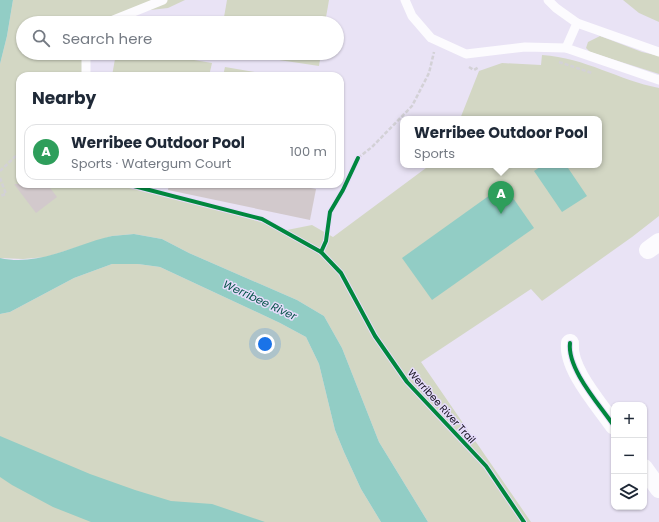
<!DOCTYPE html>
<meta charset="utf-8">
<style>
:root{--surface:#fff;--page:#f6f6f7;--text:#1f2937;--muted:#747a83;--line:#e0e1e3;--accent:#1a73e8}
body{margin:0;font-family:Poppins,sans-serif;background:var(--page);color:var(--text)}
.controls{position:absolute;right:12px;bottom:12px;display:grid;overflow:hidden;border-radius:8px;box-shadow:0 1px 3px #0004}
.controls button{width:36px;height:36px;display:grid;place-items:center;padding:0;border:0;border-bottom:1px solid var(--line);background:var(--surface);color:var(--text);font:20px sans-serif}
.you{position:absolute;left:265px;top:344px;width:14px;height:14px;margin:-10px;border:3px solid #fff;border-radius:50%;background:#1a73e8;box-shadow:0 0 0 6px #1a73e833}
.badge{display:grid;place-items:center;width:26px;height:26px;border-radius:50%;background:var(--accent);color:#fff;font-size:13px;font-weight:700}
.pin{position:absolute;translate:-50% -33px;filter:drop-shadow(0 1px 2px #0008)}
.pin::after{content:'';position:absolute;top:21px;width:14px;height:12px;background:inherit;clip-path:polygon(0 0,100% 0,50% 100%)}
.popup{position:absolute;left:400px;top:116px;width:202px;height:52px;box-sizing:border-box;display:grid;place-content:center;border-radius:8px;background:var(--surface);filter:drop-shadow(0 1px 3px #0005);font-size:13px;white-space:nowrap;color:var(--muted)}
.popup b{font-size:15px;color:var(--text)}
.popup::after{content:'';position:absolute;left:50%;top:100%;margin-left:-8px;border:8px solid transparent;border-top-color:var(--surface)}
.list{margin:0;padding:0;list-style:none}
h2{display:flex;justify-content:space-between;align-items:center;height:52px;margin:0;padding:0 16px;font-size:17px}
h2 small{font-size:13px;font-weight:400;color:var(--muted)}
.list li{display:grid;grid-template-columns:26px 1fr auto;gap:12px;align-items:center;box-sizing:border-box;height:56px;margin:0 8px 8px;padding:0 8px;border:1px solid var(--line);border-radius:12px}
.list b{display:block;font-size:15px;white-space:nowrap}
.list p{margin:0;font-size:13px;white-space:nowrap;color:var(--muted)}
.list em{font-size:13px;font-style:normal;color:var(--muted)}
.icon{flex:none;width:22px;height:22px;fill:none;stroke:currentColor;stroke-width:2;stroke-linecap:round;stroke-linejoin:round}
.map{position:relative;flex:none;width:659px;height:522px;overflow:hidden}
.search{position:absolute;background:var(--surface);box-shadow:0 1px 3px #0004;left:16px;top:16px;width:328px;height:44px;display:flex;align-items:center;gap:10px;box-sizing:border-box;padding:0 14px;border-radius:22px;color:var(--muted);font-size:15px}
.panel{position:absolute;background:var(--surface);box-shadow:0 1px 3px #0004;left:16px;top:72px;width:328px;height:116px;border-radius:12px}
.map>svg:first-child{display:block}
.green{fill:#d3d7c4}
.water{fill:#92cdc5}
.building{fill:#d2c9cc}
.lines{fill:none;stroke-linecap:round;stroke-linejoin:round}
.path{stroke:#d3d1d6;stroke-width:2.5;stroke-dasharray:4 2;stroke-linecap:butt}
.lane{stroke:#fcfbfe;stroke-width:9}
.street{stroke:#fcfbfe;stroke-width:18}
.cycleway-casing{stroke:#e6dcfc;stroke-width:6}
.cycleway{stroke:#00873e;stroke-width:4}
.labels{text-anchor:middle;stroke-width:3;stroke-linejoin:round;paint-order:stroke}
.street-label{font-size:10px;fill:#15111e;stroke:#e6dcfc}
.water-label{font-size:11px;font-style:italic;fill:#065449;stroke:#e6dcfc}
</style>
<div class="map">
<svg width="659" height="522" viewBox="0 0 659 522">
<rect width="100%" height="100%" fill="#e9e3f5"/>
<!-- green -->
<g class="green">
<path d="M 13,0 L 185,0 L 168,8 L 133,12 L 109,23 L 23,23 L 23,53 L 86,53 L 84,76 L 20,76 L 20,184 L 134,184 L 287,230 L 312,225 L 333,237 L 430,165 L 599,165 L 599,119 L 460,119 L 479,71 L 502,63 L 541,65 L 542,55 C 586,58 618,80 659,88 L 659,216 L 632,237 L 542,301 L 531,289 L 421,362 L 531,522 L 428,522 L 379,442 L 342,348 L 324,316 L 297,300 L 189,253 L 162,239 L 134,234 L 112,236 L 46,257 L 23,259 L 0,258 L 0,64 L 7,36 Z"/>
<polygon points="227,0 329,0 325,23 223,23"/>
<polygon points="623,0 659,0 659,22 639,13"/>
<polygon points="600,36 642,52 659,56 659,74 590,52 586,48 588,42"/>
<polygon points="116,53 152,53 212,63 209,76 112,76"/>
<polygon points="232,53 321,53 319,66"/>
<polygon points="225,67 279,76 223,76"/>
<polygon points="112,264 138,264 160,267 280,323 306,337 319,364 335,430 344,452 361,489 381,522 0,522 0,314 10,312 74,278"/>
</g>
<!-- water -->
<g class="water">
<polygon points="0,0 13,0 7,36 0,64"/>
<polygon points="543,165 566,165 587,196 562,212 534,171"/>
<polygon points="504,185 534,228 432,300 402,258"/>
<path d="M 134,234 L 162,239 L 189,253 L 297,300 L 324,316 L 342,348 L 379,442 L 428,522 L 381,522 L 361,489 L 344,452 L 335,430 L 319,364 L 306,337 L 280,323 L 160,267 L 138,264 L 112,264 L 74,278 L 10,312 L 0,314 L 0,258 C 39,267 75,244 112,236 C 119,235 127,235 134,234 Z"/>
<polygon points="0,436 90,474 135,490 171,501 212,504 265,522 91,522 53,507 12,485 0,477"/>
</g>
<!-- building -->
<g class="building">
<polygon points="14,184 47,184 57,197 36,213"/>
<polygon points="169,184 290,184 316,189 310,220 168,190"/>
</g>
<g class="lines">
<!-- path -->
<g class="path">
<polyline points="559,62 592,73"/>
<polyline points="469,67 474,70 479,67"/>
<polyline points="358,158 372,147 412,106 429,73 434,52"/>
<polyline points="0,171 20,152"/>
<polyline points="0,178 6,194 0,196"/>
</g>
<!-- lane -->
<g class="lane">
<polyline points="405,0 412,16 431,38 466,54 525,47 566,48 659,80"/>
<polyline points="548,0 556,8 577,23 566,48"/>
<polyline points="106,23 163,0"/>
<polyline points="577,23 659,52"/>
<polyline points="86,53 86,76"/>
</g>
<!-- street -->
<g class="street">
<polyline points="648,250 659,242"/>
<path d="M 570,343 C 567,369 599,404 614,426"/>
<polyline points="644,468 659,489"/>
</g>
<!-- cycleway casing -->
<g class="cycleway-casing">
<g id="cycleway">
<polyline points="126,184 262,219 321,252 341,273 375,336 407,382 486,466 524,522"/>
<polyline points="321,252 326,241 330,212 343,190 358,158"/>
<path d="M 570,343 C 567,369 599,404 614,426"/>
</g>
</g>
<!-- cycleway -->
<use href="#cycleway" class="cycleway"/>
</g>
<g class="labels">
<!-- street labels -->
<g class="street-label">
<text transform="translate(442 406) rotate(48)" y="4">Werribee River Trail</text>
</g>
<!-- water labels -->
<g class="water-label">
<text transform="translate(260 300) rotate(25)" y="4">Werribee River</text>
</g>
</g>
</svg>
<div class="controls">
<button>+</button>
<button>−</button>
<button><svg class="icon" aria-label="layers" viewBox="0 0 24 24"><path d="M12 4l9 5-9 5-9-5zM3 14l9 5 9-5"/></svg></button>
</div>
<div class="you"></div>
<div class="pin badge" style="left:501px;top:214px;background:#2e9e5b">A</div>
<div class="popup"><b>Werribee Outdoor Pool</b>Sports</div>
<div class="search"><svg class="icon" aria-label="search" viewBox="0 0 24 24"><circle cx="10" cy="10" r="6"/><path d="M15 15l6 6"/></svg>Search here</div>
<section class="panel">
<h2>Nearby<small></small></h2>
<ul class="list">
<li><span class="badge" style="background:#2e9e5b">A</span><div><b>Werribee Outdoor Pool</b><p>Sports · Watergum Court</p></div><em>100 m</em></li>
</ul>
</section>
</div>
